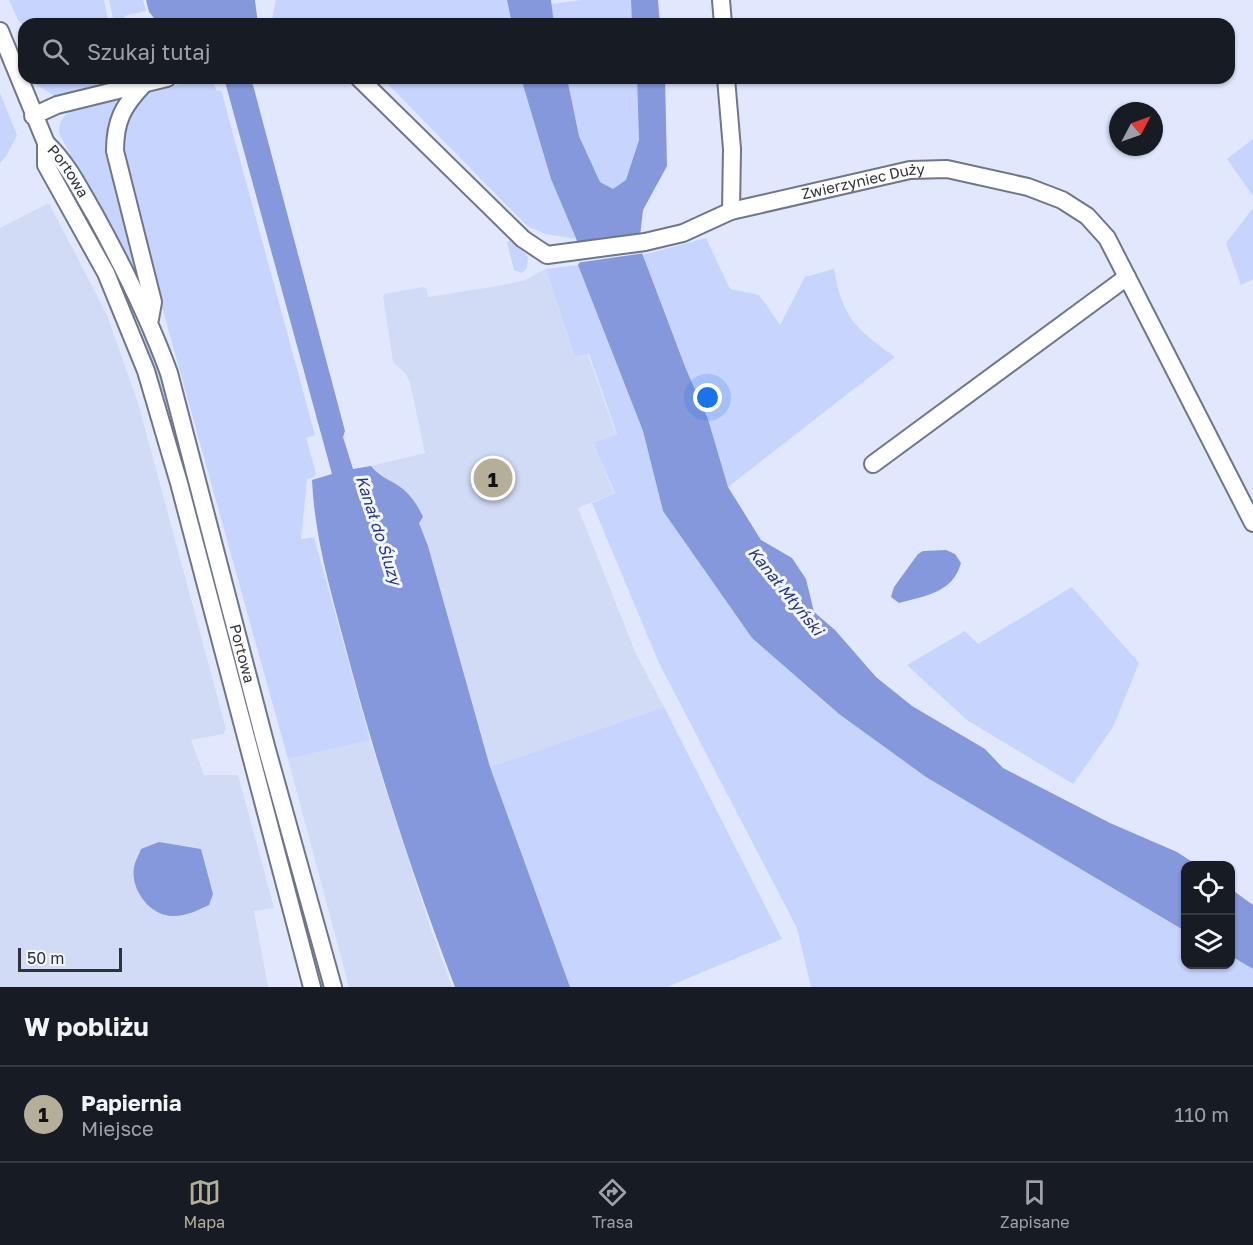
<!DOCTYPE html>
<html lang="pl">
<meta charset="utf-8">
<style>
:root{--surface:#171b24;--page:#20242c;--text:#f1f3f6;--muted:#9ea1a6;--line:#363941;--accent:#b5af99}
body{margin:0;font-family:"Golos Text",sans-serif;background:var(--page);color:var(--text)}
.controls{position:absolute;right:18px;bottom:18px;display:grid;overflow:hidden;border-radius:12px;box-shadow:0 2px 4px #0004}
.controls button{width:54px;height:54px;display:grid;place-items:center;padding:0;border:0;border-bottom:2px solid var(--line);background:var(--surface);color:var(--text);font:30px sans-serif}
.compass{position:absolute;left:1109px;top:102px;width:54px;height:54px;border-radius:50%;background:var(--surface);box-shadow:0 2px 4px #0004;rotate:49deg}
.scale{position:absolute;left:18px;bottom:15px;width:104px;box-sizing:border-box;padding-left:6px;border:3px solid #30323b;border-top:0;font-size:16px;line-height:21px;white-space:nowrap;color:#30323b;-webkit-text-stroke:4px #f3f6ff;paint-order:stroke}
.you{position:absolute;left:708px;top:398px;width:21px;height:21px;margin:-15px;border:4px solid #fff;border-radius:50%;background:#1a73e8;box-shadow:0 0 0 9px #1a73e833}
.badge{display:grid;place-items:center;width:39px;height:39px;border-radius:50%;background:var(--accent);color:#111;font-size:20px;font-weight:700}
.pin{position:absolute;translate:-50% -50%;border:3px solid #fff;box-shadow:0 2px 6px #0006}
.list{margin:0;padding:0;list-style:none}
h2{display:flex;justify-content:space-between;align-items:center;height:78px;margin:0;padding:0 24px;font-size:26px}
h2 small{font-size:20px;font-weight:400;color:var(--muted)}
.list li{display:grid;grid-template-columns:39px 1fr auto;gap:18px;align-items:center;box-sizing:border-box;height:96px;padding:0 24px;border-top:2px solid var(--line)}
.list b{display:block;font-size:22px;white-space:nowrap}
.list p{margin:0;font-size:20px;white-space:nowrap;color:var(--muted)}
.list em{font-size:20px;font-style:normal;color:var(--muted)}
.icon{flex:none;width:33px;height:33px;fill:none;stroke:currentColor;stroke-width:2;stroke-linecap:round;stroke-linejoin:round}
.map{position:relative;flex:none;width:1253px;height:987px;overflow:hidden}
.search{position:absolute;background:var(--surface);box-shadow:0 2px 4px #0004;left:18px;right:18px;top:18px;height:66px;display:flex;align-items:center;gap:15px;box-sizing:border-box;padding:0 21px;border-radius:18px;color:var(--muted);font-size:22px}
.sheet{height:174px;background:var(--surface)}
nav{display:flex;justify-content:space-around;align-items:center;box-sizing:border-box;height:84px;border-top:2px solid var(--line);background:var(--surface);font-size:16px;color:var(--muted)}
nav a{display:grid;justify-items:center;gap:3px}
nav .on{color:var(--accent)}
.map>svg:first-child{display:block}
.built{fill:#d1dbf6}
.green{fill:#c6d4fe}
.water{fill:#8498db}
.pier{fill:#e1e8fe}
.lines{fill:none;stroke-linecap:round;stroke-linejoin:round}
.minor-casing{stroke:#6f7689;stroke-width:20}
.minor{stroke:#fff;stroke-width:16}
.labels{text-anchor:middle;stroke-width:6;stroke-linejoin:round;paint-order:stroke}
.street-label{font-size:15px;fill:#30323b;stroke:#f3f6ff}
.water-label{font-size:16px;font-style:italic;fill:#273583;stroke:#f3f6ff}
</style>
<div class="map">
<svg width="1253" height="987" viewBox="0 0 1253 987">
<rect width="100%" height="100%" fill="#e1e8fe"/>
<!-- built -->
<g class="built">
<polygon points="49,203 107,315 139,406 226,729 223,734 191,740 204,775 238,775 274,908 254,911 268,987 0,987 0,228"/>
<polygon points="546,269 575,357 588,355 616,434 593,443 614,493 578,508 636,654 664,707 490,767 428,546 419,523 371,466 425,453 410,383 405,373 393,362 383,296 384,294 423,287 427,289 428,297 498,286 525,280"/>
<polygon points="370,740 431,930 452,987 349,987 288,759"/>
</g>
<!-- green -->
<g class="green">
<polygon points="9,0 104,0 109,24 24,26 18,20"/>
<polygon points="109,0 143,0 146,11 124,16 129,24 114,24"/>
<polygon points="276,0 507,0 512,24 271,24"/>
<polygon points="581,0 631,0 632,24 554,24 551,4"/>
<polygon points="40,78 119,78 123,83 58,98 37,85 34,80"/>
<polygon points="204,78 211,78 217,91 221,90 315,435 306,438 316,473 314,477 307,479 301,539 314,537 370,740 288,759 120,156 126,114 146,94"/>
<polygon points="382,78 521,78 551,179 576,239 546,234 527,226"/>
<polygon points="567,78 637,78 639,140 626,181 613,189 600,182 579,136"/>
<polygon points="0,93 17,135 7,155 0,163"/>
<path d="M 114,98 L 118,105 L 110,128 L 143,292 L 59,133 C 58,105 94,103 114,98 Z"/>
<polygon points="1253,139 1253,196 1227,159"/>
<polygon points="60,163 139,317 136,318 132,314 55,169"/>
<polygon points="1253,208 1253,279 1241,285 1226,243"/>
<path d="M 706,238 L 730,289 L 759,295 L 780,325 L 805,277 L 834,269 C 843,319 855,328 895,357 L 728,487 L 708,419 L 686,369 L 643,255 Z"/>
<polygon points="511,240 528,257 527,268 522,273 514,270 507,242"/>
<polygon points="578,265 643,431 663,511 752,638 839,714 926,777 1185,931 1186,964 1230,964 1231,956 1253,969 1253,987 811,987 797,928 659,663 592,503 615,493 593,443 617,434 589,354 575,357 546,269"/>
<polygon points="144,331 157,356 256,733 253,734 141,337"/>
<polygon points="1072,587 1139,663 1113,727 1073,784 967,720 907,665 965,631 978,644"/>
<polygon points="664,707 782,939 667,987 570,987 490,767"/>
<polygon points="267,770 327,987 319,987 263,776"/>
</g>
<!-- water -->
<g class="water">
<polygon points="146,0 255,0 258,24 159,24 149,12"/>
<polygon points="507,0 551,0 554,24 512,24"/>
<polygon points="631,0 658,0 660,24 632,24"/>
<path d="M 224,78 L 246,78 L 253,85 L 345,431 L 343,437 L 353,469 L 371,466 C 379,477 393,481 403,489 C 412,497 418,506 423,517 L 419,523 L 428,546 L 490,767 L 570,987 L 455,987 C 413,877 376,763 346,649 C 331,591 315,541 312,480 L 332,474 Z"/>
<polygon points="521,78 567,78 579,136 600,182 613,189 626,180 639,140 637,78 665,78 667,166 643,210 639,245 686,369 708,419 728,487 761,540 792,558 806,579 814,612 835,630 876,677 912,706 985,749 1003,768 1110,823 1177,852 1197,865 1186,866 1185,931 926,777 839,714 752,638 663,511 643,431 578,265 583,255 551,179"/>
<path d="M 946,550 L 955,554 L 961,563 C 953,593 924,596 899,603 L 891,597 L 894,587 L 918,554 L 923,551 Z"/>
<path d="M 159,842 L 201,849 L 213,894 L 209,905 C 198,910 187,916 174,916 C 151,917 130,890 134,867 C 135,861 139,855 141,849 Z"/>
<polygon points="1231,889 1253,905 1253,969 1231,956"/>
</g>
<!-- pier -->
<polygon class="pier" points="644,233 642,245 645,253 576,263 580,255 574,242"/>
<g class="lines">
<!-- minor casing -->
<g class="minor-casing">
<g id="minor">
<polyline points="721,0 723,24"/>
<polyline points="0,31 46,143 46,165 106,273 146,371 179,483 312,987"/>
<path id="s1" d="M 359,78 L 523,239 L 547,255 L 645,242 L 683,233 L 731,211 L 910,170 L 947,169 L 1028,187 L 1062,200 L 1087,216 L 1107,238 L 1253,523"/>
<polyline points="726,78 732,149 731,211"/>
<path d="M 143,85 C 123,106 115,121 115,151 L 153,302 L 150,319"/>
<polyline points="33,116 57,105 167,78"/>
<path id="s2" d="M 46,143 C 69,165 79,188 95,215 C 123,266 149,318 169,373 L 266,746 L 333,987"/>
<polyline points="873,464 1127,277"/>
</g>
</g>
<!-- minor -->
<use href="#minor" class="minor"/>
</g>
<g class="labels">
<!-- street labels -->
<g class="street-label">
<text dy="5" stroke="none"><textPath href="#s2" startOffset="36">Portowa</textPath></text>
<text dy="5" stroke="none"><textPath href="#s1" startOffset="585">Zwierzyniec Duży</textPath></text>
<text dy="5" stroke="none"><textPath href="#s2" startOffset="552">Portowa</textPath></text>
</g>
<!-- water labels -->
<g class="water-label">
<text transform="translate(379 530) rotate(72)" y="6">Kanał do Śluzy</text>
<text transform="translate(786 591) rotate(51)" y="6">Kanał Młyński</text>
</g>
</g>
</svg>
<div class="controls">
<button><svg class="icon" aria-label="locate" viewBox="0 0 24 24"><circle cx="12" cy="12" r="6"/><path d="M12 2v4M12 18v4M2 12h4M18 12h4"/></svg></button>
<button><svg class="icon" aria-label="layers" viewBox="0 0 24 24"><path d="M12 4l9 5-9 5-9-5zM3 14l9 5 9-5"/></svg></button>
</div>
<svg class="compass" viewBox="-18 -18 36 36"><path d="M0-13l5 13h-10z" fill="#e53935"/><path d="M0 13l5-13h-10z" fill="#9ea1a6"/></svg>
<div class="scale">50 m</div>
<div class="you"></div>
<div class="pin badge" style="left:493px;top:478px">1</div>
<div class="search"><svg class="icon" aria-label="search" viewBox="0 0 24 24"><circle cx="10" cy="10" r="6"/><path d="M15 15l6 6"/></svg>Szukaj tutaj</div>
</div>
<section class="sheet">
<h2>W pobliżu<small></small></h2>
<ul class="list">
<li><span class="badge">1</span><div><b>Papiernia</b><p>Miejsce</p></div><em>110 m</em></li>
</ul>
</section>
<nav>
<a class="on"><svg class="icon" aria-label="map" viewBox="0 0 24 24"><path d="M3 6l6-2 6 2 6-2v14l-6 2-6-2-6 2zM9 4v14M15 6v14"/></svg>Mapa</a>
<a><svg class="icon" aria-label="directions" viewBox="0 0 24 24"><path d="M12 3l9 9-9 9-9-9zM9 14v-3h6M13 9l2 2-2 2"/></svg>Trasa</a>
<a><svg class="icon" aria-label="saved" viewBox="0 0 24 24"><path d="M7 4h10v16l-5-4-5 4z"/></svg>Zapisane</a>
</nav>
